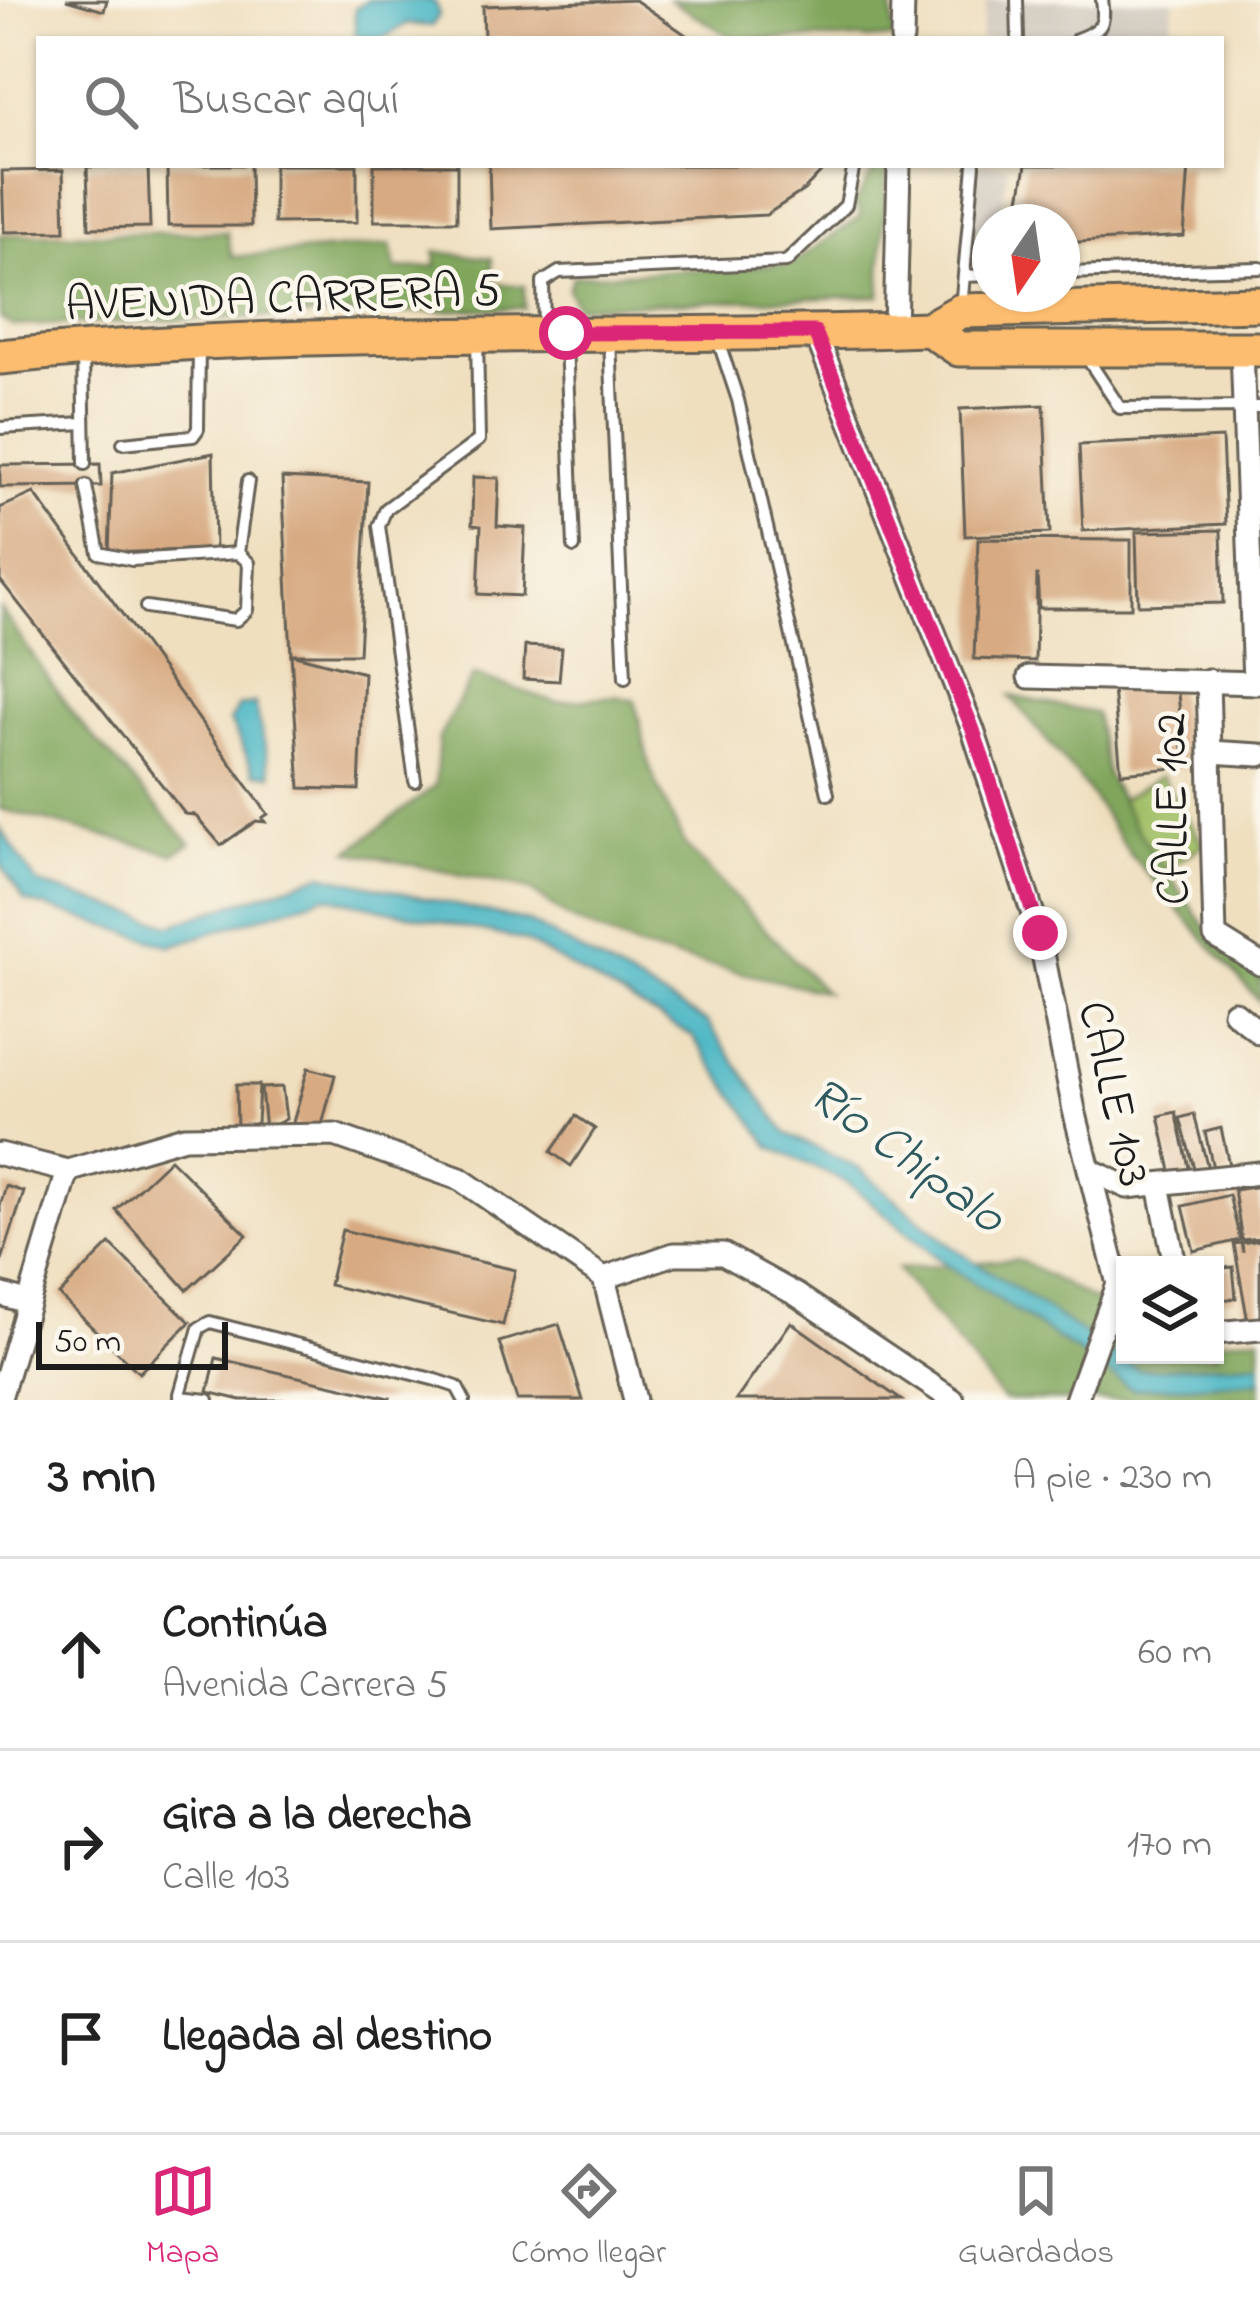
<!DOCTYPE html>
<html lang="es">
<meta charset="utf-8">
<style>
:root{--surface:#fff;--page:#f6f6f6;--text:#222;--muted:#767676;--line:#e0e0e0;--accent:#db2777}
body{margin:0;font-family:"Indie Flower",sans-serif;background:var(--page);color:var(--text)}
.controls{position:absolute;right:36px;bottom:36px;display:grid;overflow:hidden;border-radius:0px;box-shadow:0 3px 9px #0004}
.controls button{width:108px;height:108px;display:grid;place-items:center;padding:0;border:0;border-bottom:3px solid var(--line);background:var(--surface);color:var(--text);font:60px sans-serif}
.compass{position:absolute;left:972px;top:204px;width:108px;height:108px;border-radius:50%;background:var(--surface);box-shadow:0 3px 9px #0004;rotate:193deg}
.scale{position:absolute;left:36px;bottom:30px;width:192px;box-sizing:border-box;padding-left:12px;border:6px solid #1c1c1c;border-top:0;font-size:33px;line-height:42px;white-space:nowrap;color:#1c1c1c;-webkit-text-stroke:9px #fbf7ec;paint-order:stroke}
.stop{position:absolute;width:36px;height:36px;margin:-27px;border:9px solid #db2777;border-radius:50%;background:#fff}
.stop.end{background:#db2777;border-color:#fff;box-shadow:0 3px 12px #0008}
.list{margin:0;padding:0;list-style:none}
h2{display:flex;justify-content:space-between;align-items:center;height:156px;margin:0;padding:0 48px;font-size:51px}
h2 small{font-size:39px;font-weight:400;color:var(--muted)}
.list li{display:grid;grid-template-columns:78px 1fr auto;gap:36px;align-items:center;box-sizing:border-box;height:192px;padding:0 48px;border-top:3px solid var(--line)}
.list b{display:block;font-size:45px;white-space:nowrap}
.list p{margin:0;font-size:39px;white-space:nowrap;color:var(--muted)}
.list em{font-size:39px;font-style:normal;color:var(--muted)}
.icon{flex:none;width:66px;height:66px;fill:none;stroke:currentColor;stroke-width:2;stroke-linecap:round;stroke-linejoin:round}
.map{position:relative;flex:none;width:1260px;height:1400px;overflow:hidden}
.search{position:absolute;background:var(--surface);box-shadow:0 3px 9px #0004;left:36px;right:36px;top:36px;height:132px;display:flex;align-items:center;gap:30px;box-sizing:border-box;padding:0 42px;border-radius:0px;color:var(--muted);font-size:45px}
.sheet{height:732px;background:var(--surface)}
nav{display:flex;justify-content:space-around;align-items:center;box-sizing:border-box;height:168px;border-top:3px solid var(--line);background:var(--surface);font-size:33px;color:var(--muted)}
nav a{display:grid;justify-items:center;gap:6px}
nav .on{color:var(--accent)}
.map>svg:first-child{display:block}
.industrial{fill:#cbc3b8}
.green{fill:#a1bf67;stroke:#5e6e42;stroke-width:3}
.forest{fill:#80a65c;stroke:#4e613c;stroke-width:3}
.water{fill:#48b6c4;stroke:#326970;stroke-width:3}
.building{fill:#d7aa82}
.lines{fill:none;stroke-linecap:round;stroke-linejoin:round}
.service-casing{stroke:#666055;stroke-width:16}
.minor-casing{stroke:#666055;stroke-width:27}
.primary-casing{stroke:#666055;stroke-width:39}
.service{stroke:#fff;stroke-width:10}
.minor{stroke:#fff;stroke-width:21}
.primary{stroke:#fcbd6f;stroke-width:33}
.route{stroke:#db2777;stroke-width:15}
.labels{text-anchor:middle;stroke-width:9;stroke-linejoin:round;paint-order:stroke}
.street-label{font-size:48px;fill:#1c1c1c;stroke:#fbf7ec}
.water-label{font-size:51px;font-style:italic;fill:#2e5a5f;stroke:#fbf7ec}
</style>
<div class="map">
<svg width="1260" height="1400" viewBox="0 0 1260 1400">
<rect width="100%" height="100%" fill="#fbf7ec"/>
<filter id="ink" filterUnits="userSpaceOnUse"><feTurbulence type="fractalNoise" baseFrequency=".00833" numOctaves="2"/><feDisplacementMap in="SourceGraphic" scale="24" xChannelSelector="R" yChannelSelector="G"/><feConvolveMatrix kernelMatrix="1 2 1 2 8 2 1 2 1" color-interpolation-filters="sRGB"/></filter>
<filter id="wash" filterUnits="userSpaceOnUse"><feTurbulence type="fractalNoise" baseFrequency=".004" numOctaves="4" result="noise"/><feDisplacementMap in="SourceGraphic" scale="48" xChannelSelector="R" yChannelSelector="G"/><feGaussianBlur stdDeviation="2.7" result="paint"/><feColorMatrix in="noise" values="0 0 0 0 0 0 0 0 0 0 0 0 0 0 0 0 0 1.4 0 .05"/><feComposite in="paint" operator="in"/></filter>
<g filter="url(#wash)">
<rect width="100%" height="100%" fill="#efdfbf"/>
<!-- industrial -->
<g class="industrial">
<polygon points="987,0 1174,0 1170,39 980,39"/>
<polygon points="971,165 1008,165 1000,222 990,222 990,267 960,264"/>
</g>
<!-- green -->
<polygon class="green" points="1161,776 1204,845 1164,870 1118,801"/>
<!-- forest -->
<g class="forest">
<polygon points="670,0 891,0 894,39 734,39"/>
<polygon points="877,165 887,165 880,296 576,306 568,289 573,276 792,264 861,216 855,203"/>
<polygon points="227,232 232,257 391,245 396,270 436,266 435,252 492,258 493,283 524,286 524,308 12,326 0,318 0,235"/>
<polygon points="0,608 75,717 191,844 173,854 0,809"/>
<polygon points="473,675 556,702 615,696 635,701 650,768 684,844 825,992 639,949 570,919 530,890 349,851 435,786 439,738"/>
<polygon points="1010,696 1095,713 1107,775 1136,828 1215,940 1260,966 1260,1002 1129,853 1087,789"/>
<polygon points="1017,1259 1125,1317 1125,1355 1215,1355 1215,1341 1260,1336 1260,1400 1003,1400 897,1269"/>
</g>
<!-- water -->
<g class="water">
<path d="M 368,0 L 428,0 L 436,3 L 439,15 L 432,26 L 406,24 C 389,36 376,46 355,34 L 355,8 Z"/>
<polygon points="255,704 272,775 255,773 230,721 239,706"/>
<polygon points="0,828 37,883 171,925 322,874 529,922 707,1022 786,1133 860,1169 950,1245 1138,1370 1260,1362 1260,1381 1132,1389 937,1258 848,1183 771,1147 692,1036 522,940 325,896 171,946 25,901 0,863"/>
</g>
<g id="blocks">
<!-- building -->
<g class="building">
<polygon points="66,0 107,0 104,11"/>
<polygon points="635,0 692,39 484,39 483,6"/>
<polygon points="167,165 250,165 251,226 168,226"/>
<polygon points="274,165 357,165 357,222 274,223"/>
<rect x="374" y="165" width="83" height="56"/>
<polygon points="489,165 828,165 804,190 766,215 491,229"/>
<polygon points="1026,165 1189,165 1184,236 1062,243 1062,222 1016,222"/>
<polygon points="148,166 150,227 89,228 87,167"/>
<polygon points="63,170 65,231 4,232 2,171"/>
<polygon points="1044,405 1050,533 965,536 960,409"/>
<polygon points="1222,438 1226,524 1083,531 1079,445"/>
<polygon points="213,453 215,549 109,553 112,473"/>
<polygon points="100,464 101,486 0,487 0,465"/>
<polygon points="473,477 499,478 497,526 525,528 522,596 478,594 481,526 472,525"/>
<polygon points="282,478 368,482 359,654 291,654"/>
<polygon points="34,493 268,814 262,818 265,822 256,821 221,845 195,815 185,814 0,580 0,508"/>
<polygon points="1221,530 1223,603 1138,605 1136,532"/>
<polygon points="978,539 1131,540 1131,608 1039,608 1037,574 1035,661 974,659"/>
<polygon points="525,646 562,648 559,681 523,679"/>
<polygon points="291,654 364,673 359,790 300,788"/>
<polygon points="1177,683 1185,767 1121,773 1113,689"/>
<polygon points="308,1068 335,1075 320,1133 292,1126"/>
<polygon points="236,1085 259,1085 257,1123 237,1130"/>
<polygon points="282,1087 286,1119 265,1130 261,1088"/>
<polygon points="1176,1112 1191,1176 1173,1180 1159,1116"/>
<polygon points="1194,1114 1210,1176 1197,1179 1180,1118"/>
<polygon points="576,1116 595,1129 571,1166 551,1152"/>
<polygon points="1221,1128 1231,1174 1215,1177 1205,1132"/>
<polygon points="170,1159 247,1235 187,1290 116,1210"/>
<polygon points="6,1186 24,1192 1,1263 0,1206"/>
<polygon points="1260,1186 1260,1238 1242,1240 1234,1190"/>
<polygon points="1229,1195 1240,1240 1194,1251 1183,1206"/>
<polygon points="342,1230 515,1270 503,1325 329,1285"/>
<polygon points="1260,1240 1260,1320 1248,1322 1234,1244 1241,1243 1243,1252 1242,1243"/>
<polygon points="110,1244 190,1322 139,1373 59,1295"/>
<polygon points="1233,1267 1236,1298 1215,1301 1215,1269"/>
<polygon points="791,1322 901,1400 736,1400"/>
<polygon points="559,1324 583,1400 517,1400 499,1342"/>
<polygon points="216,1358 390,1398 389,1400 241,1400 208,1392"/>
</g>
</g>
</g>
<g filter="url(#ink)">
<use href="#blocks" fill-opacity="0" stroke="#666055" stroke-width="3"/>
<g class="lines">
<!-- service casing -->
<g class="service-casing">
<g id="service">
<polyline points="1017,0 1018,39"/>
<path d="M 1077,39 C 1101,30 1106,26 1102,0"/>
<polyline points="1062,273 1260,268"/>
<polyline points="964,276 990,275"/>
<polyline points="961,308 974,165"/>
<polyline points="544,330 543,282 559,272 786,262 846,205 854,165"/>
<polyline points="717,337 738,400 828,794"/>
<polyline points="610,340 625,678"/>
<polyline points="566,342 574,547"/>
<polyline points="83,352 85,464"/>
<polyline points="1087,358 1120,408 1260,407"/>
<polyline points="0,428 84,423"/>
<polyline points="123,443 193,436 198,429 199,346"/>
<polyline points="86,486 99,553 132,560 238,553 249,563 247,610 236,620 146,607"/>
<polyline points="238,553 248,481"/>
<polyline points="415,781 379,526 386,509 479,440 477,337"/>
<polyline points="180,1394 199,1328 210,1322 436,1380 457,1387 464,1400"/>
<polyline points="180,1397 208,1400"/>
</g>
</g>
<!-- minor casing -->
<g class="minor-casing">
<g id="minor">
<polyline points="902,39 903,0"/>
<polyline points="895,330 899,165"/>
<polyline points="815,332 973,730 1039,933 1074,1110 1118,1284 1076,1400"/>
<polyline points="1242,349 1254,683"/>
<polyline points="1029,677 1260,683"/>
<polyline points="1208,680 1215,936 1260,964"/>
<polyline points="1210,752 1260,755"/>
<polyline points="1234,1012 1260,1033"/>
<polyline points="0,1154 68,1171 184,1137 335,1135 460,1179 604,1278"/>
<polyline points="1090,1170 1127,1187 1260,1173"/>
<polyline points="1159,1185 1175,1265"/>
<polyline points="604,1278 674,1254 723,1254 797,1295 953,1400"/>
<polyline points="604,1278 635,1400"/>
<polyline points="0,1294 26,1302"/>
<polyline points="1215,1333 1260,1329"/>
<polyline points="0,1398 68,1171"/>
</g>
</g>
<!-- primary casing -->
<g class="primary-casing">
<g id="primary">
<polyline points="929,329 959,349 1260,349"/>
<path d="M 0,357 C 309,325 620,340 929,329 L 961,311 L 1260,304"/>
</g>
</g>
<!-- service -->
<use href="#service" class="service"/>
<!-- minor -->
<use href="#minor" class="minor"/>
<!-- primary -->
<use href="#primary" class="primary"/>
</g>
</g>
<g class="lines" filter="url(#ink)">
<!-- route -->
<polyline class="route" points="566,333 815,332 973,730 1040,933"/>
</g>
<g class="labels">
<!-- street labels -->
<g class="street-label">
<text transform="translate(283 295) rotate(-2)" y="17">AVENIDA CARRERA 5</text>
<text transform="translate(1169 809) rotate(-91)" y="17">CALLE 102</text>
<text transform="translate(1117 1093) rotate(77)" y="17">CALLE 103</text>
</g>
<!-- water labels -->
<g class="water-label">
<text transform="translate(909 1153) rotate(36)" y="18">Río Chipalo</text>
</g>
</g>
</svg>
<div class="controls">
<button><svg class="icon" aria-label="layers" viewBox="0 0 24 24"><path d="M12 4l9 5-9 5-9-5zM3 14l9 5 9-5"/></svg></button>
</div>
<svg class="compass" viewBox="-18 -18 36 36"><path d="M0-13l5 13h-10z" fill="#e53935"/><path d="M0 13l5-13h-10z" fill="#767676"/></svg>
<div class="scale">50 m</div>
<div class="stop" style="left:566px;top:333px"></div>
<div class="stop end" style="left:1040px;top:933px"></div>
<div class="search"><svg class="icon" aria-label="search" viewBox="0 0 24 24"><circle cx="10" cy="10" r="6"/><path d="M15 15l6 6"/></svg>Buscar aquí</div>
</div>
<section class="sheet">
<h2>3 min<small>A pie · 230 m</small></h2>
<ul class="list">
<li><svg class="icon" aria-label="ahead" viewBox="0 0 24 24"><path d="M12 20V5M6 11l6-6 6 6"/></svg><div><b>Continúa</b><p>Avenida Carrera 5</p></div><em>60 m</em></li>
<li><svg class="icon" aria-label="right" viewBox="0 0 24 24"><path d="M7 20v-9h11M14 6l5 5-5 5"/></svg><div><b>Gira a la derecha</b><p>Calle 103</p></div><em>170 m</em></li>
<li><svg class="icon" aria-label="arrive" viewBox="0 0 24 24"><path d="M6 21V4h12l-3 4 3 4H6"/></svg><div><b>Llegada al destino</b></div></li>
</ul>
</section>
<nav>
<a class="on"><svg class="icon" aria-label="map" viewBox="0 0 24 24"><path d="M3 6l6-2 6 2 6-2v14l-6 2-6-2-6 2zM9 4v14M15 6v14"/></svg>Mapa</a>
<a><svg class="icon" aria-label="directions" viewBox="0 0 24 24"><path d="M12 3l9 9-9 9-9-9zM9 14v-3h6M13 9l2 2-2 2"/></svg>Cómo llegar</a>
<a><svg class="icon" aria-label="saved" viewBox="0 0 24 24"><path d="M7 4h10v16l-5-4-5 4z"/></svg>Guardados</a>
</nav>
